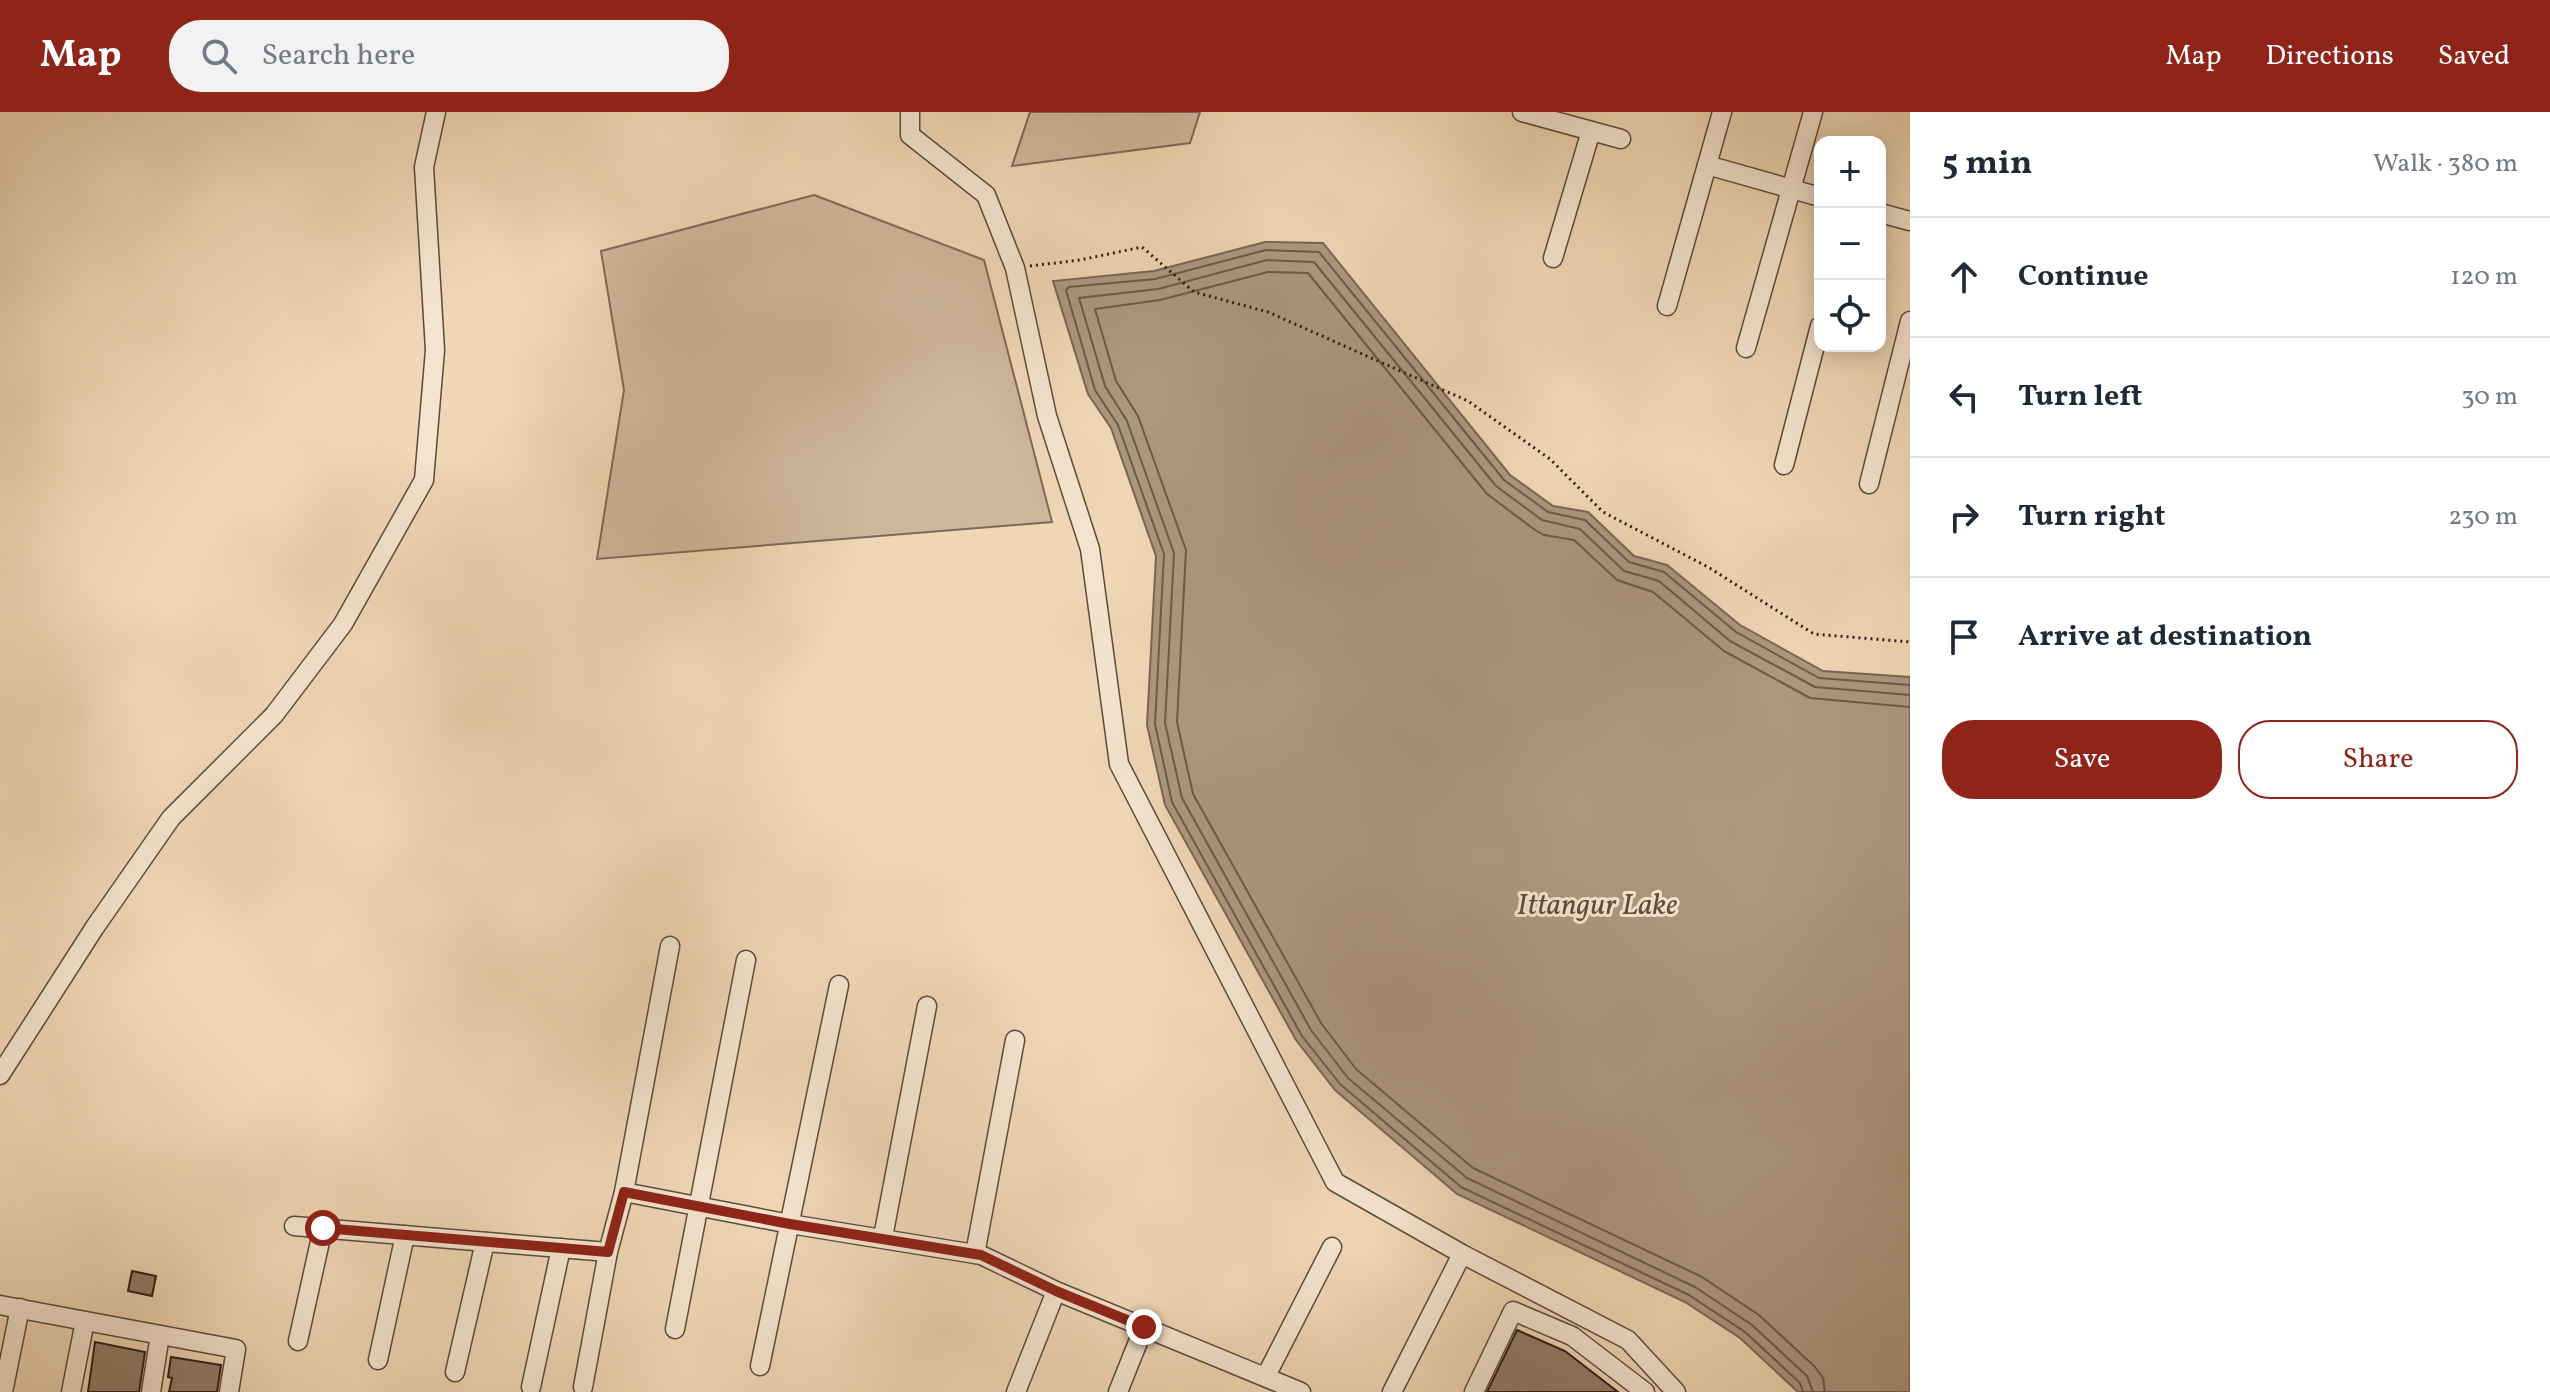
<!DOCTYPE html>
<meta charset="utf-8">
<style>
:root{--surface:#fff;--page:#f2f2f3;--text:#1f2937;--muted:#747a83;--line:#e0e1e3;--accent:#8f2418}
body{margin:0;font-family:Vollkorn,serif;background:var(--page);color:var(--text)}
.controls{position:absolute;right:24px;top:24px;display:grid;overflow:hidden;border-radius:16px;box-shadow:0 4px 20px #0003}
.controls button{width:72px;height:72px;display:grid;place-items:center;padding:0;border:0;border-bottom:2px solid var(--line);background:var(--surface);color:var(--text);font:40px sans-serif}
.stop{position:absolute;width:24px;height:24px;margin:-18px;border:6px solid #8f2418;border-radius:50%;background:#fff}
.stop.end{background:#8f2418;border-color:#fff;box-shadow:0 2px 8px #0008}
.list{margin:0;padding:0;list-style:none}
h2{display:flex;justify-content:space-between;align-items:center;height:104px;margin:0;padding:0 32px;font-size:34px}
h2 small{font-size:26px;font-weight:400;color:var(--muted)}
.list li{display:grid;grid-template-columns:52px 1fr auto;gap:24px;align-items:center;box-sizing:border-box;height:120px;padding:0 32px;border-top:2px solid var(--line)}
.list b{display:block;font-size:30px;white-space:nowrap}
.list em{font-size:26px;font-style:normal;color:var(--muted)}
.actions{display:flex;gap:16px;padding:24px 32px}
.actions a{flex:1;padding:18px 0;border:2px solid var(--accent);border-radius:32px;text-align:center;font-size:28px;color:var(--accent)}
.actions .main{background:var(--accent);color:#fff}
.icon{flex:none;width:44px;height:44px;fill:none;stroke:currentColor;stroke-width:2;stroke-linecap:round;stroke-linejoin:round}
.map{position:relative;flex:none;width:1910px;height:1280px;overflow:hidden}
header{display:flex;align-items:center;gap:48px;box-sizing:border-box;height:112px;padding:0 40px;background:var(--accent);color:#fff}
header strong{font-size:38px}
nav{display:flex;gap:44px;margin-inline-start:auto;font-size:28px}
.search{width:560px;height:72px;background:var(--page);display:flex;align-items:center;gap:20px;box-sizing:border-box;padding:0 28px;border-radius:32px;color:var(--muted);font-size:30px}
main{display:flex}
aside{flex:1;background:var(--surface)}
.map>svg:first-child{display:block}
.green{fill:#ceb79a;stroke:#7c6a56;stroke-width:2}
.water{fill:#ac977f;stroke:#786654;stroke-width:2}
.lines{fill:none;stroke-linecap:round;stroke-linejoin:round}
.shore{stroke:#6a5a49;stroke-width:2}
.building{fill:#907d68;stroke:#291c13;stroke-width:2}
.minor-casing{stroke:#5b4b3c;stroke-width:21}
.path{stroke:#291c13;stroke-width:3;stroke-dasharray:2 4;stroke-linecap:butt}
.minor{stroke:#f5e5d0;stroke-width:18}
.route{stroke:#8f2418;stroke-width:10}
.labels{text-anchor:middle;stroke-width:6;stroke-linejoin:round;paint-order:stroke}
.water-label{font-size:30px;font-style:italic;fill:#5d4d3e;stroke:#f5e5d0}
</style>
<header>
<strong>Map</strong>
<div class="search"><svg class="icon" aria-label="search" viewBox="0 0 24 24"><circle cx="10" cy="10" r="6"/><path d="M15 15l6 6"/></svg>Search here</div>
<nav><a>Map</a><a>Directions</a><a>Saved</a></nav>
</header>
<main>
<div class="map">
<svg width="1910" height="1280" viewBox="0 0 1910 1280">
<rect width="100%" height="100%" fill="#f0d7b6"/>
<filter id="stains"><feTurbulence type="fractalNoise" baseFrequency=".0025" numOctaves="4"/><feColorMatrix values="0 0 0 0 .2 0 0 0 0 .09 0 0 0 0 .02 0 0 0 .5 -.17"/></filter>
<radialGradient id="worn" r=".72"><stop offset=".6" stop-color="#630" stop-opacity="0"/><stop offset="1" stop-color="#630" stop-opacity=".3"/></radialGradient>
<!-- green -->
<g class="green">
<polygon points="1030,0 1200,0 1190,31 1012,54"/>
<polygon points="814,83 984,148 1052,410 597,447 624,278 601,139"/>
</g>
<!-- water -->
<polygon class="water" points="1265,130 1323,131 1510,363 1553,394 1588,400 1634,444 1667,453 1740,513 1823,559 1910,565 1910,1280 1798,1280 1740,1226 1685,1190 1457,1082 1335,978 1296,928 1165,693 1147,613 1156,444 1111,316 1088,282 1053,169 1154,159"/>
<g class="lines">
<!-- shore -->
<g class="shore">
<polyline points="1803,1280 1800,1271 1745,1220 1689,1183 1461,1075 1340,972 1302,924 1172,690 1155,612 1164,442 1118,313 1095,278 1066,178 1069,175 1155,167 1266,138 1319,140 1504,368 1548,400 1585,408 1629,450 1664,460 1736,520 1819,566 1910,573"/>
<polyline points="1813,1280 1807,1264 1752,1213 1695,1175 1467,1066 1348,966 1311,918 1182,686 1165,611 1174,441 1127,309 1105,274 1079,186 1158,177 1267,148 1314,150 1496,374 1542,408 1580,417 1624,459 1659,469 1730,529 1815,575 1910,583"/>
<polyline points="1825,1280 1823,1266 1815,1255 1759,1203 1702,1165 1473,1056 1356,957 1321,911 1193,682 1177,610 1186,438 1138,304 1116,269 1095,197 1160,188 1268,160 1308,161 1487,382 1535,418 1544,423 1574,428 1617,468 1653,480 1724,539 1810,586 1910,595"/>
</g>
</g>
<!-- building -->
<g class="building">
<polygon points="132,1159 156,1164 152,1184 128,1179"/>
<polygon points="1517,1218 1565,1239 1618,1280 1487,1280"/>
<polygon points="95,1230 145,1240 139,1280 88,1280"/>
<polygon points="171,1245 221,1253 217,1280 169,1280 172,1266 168,1265"/>
</g>
<g class="lines">
<!-- minor casing -->
<g class="minor-casing">
<g id="minor">
<polyline points="910,0 910,23 986,83 1015,156 1047,304 1090,437 1119,652 1335,1070 1462,1142 1628,1228 1676,1280"/>
<polyline points="1522,0 1621,27"/>
<polyline points="1707,53 1820,85"/>
<polyline points="1880,101 1910,109"/>
<polyline points="1553,146 1591,19"/>
<polyline points="1667,194 1722,0"/>
<polyline points="1746,236 1813,0"/>
<polyline points="1784,353 1820,214"/>
<polyline points="1869,372 1910,209"/>
<polyline points="0,963 95,815 171,706 274,603 343,512 424,368 435,238 424,55 436,0"/>
<polyline points="624,1080 790,1112 981,1143 1056,1179 1301,1280"/>
<polyline points="294,1114 608,1140"/>
<polyline points="883,1125 927,894"/>
<polyline points="975,1142 1015,928"/>
<polyline points="0,1193 236,1237 229,1280"/>
<polyline points="675,1217 746,848"/>
<polyline points="298,1229 323,1116"/>
<polyline points="378,1248 405,1123"/>
<polyline points="760,1254 839,873"/>
<polyline points="455,1260 485,1130"/>
<polyline points="1266,1264 1332,1135"/>
<polyline points="531,1275 561,1136"/>
<polyline points="583,1275 608,1140 624,1080 670,834"/>
<polyline points="3,1280 20,1196"/>
<polyline points="71,1280 85,1209"/>
<polyline points="151,1280 160,1223"/>
<polyline points="1016,1280 1056,1179"/>
<polyline points="1118,1280 1144,1215"/>
<polyline points="1392,1280 1462,1142"/>
<polyline points="1474,1280 1513,1199 1572,1224 1645,1280"/>
</g>
</g>
<!-- path -->
<polyline class="path" points="1030,154 1080,148 1142,135 1194,180 1268,200 1468,289 1550,347 1603,400 1708,455 1814,522 1910,530"/>
<!-- minor -->
<use href="#minor" class="minor"/>
</g>
<g class="lines">
<!-- route -->
<polyline class="route" points="323,1116 608,1140 624,1080 790,1112 981,1143 1056,1179 1144,1215"/>
</g>
<g class="labels">
<!-- water labels -->
<g class="water-label">
<text x="1597" y="802">Ittangur Lake</text>
</g>
</g>
<rect width="100%" height="100%" filter="url(#stains)"/>
<rect width="100%" height="100%" fill="url(#worn)"/>
</svg>
<div class="controls">
<button>+</button>
<button>−</button>
<button><svg class="icon" aria-label="locate" viewBox="0 0 24 24"><circle cx="12" cy="12" r="6"/><path d="M12 2v4M12 18v4M2 12h4M18 12h4"/></svg></button>
</div>
<div class="stop" style="left:323px;top:1116px"></div>
<div class="stop end" style="left:1144px;top:1215px"></div>
</div>
<aside>
<h2>5 min<small>Walk · 380 m</small></h2>
<ul class="list">
<li><svg class="icon" aria-label="ahead" viewBox="0 0 24 24"><path d="M12 20V5M6 11l6-6 6 6"/></svg><div><b>Continue</b></div><em>120 m</em></li>
<li><svg class="icon" aria-label="left" viewBox="0 0 24 24"><path d="M17 20v-9H6M10 6l-5 5 5 5"/></svg><div><b>Turn left</b></div><em>30 m</em></li>
<li><svg class="icon" aria-label="right" viewBox="0 0 24 24"><path d="M7 20v-9h11M14 6l5 5-5 5"/></svg><div><b>Turn right</b></div><em>230 m</em></li>
<li><svg class="icon" aria-label="arrive" viewBox="0 0 24 24"><path d="M6 21V4h12l-3 4 3 4H6"/></svg><div><b>Arrive at destination</b></div></li>
</ul>
<div class="actions"><a class="main">Save</a><a>Share</a></div>
</aside>
</main>
